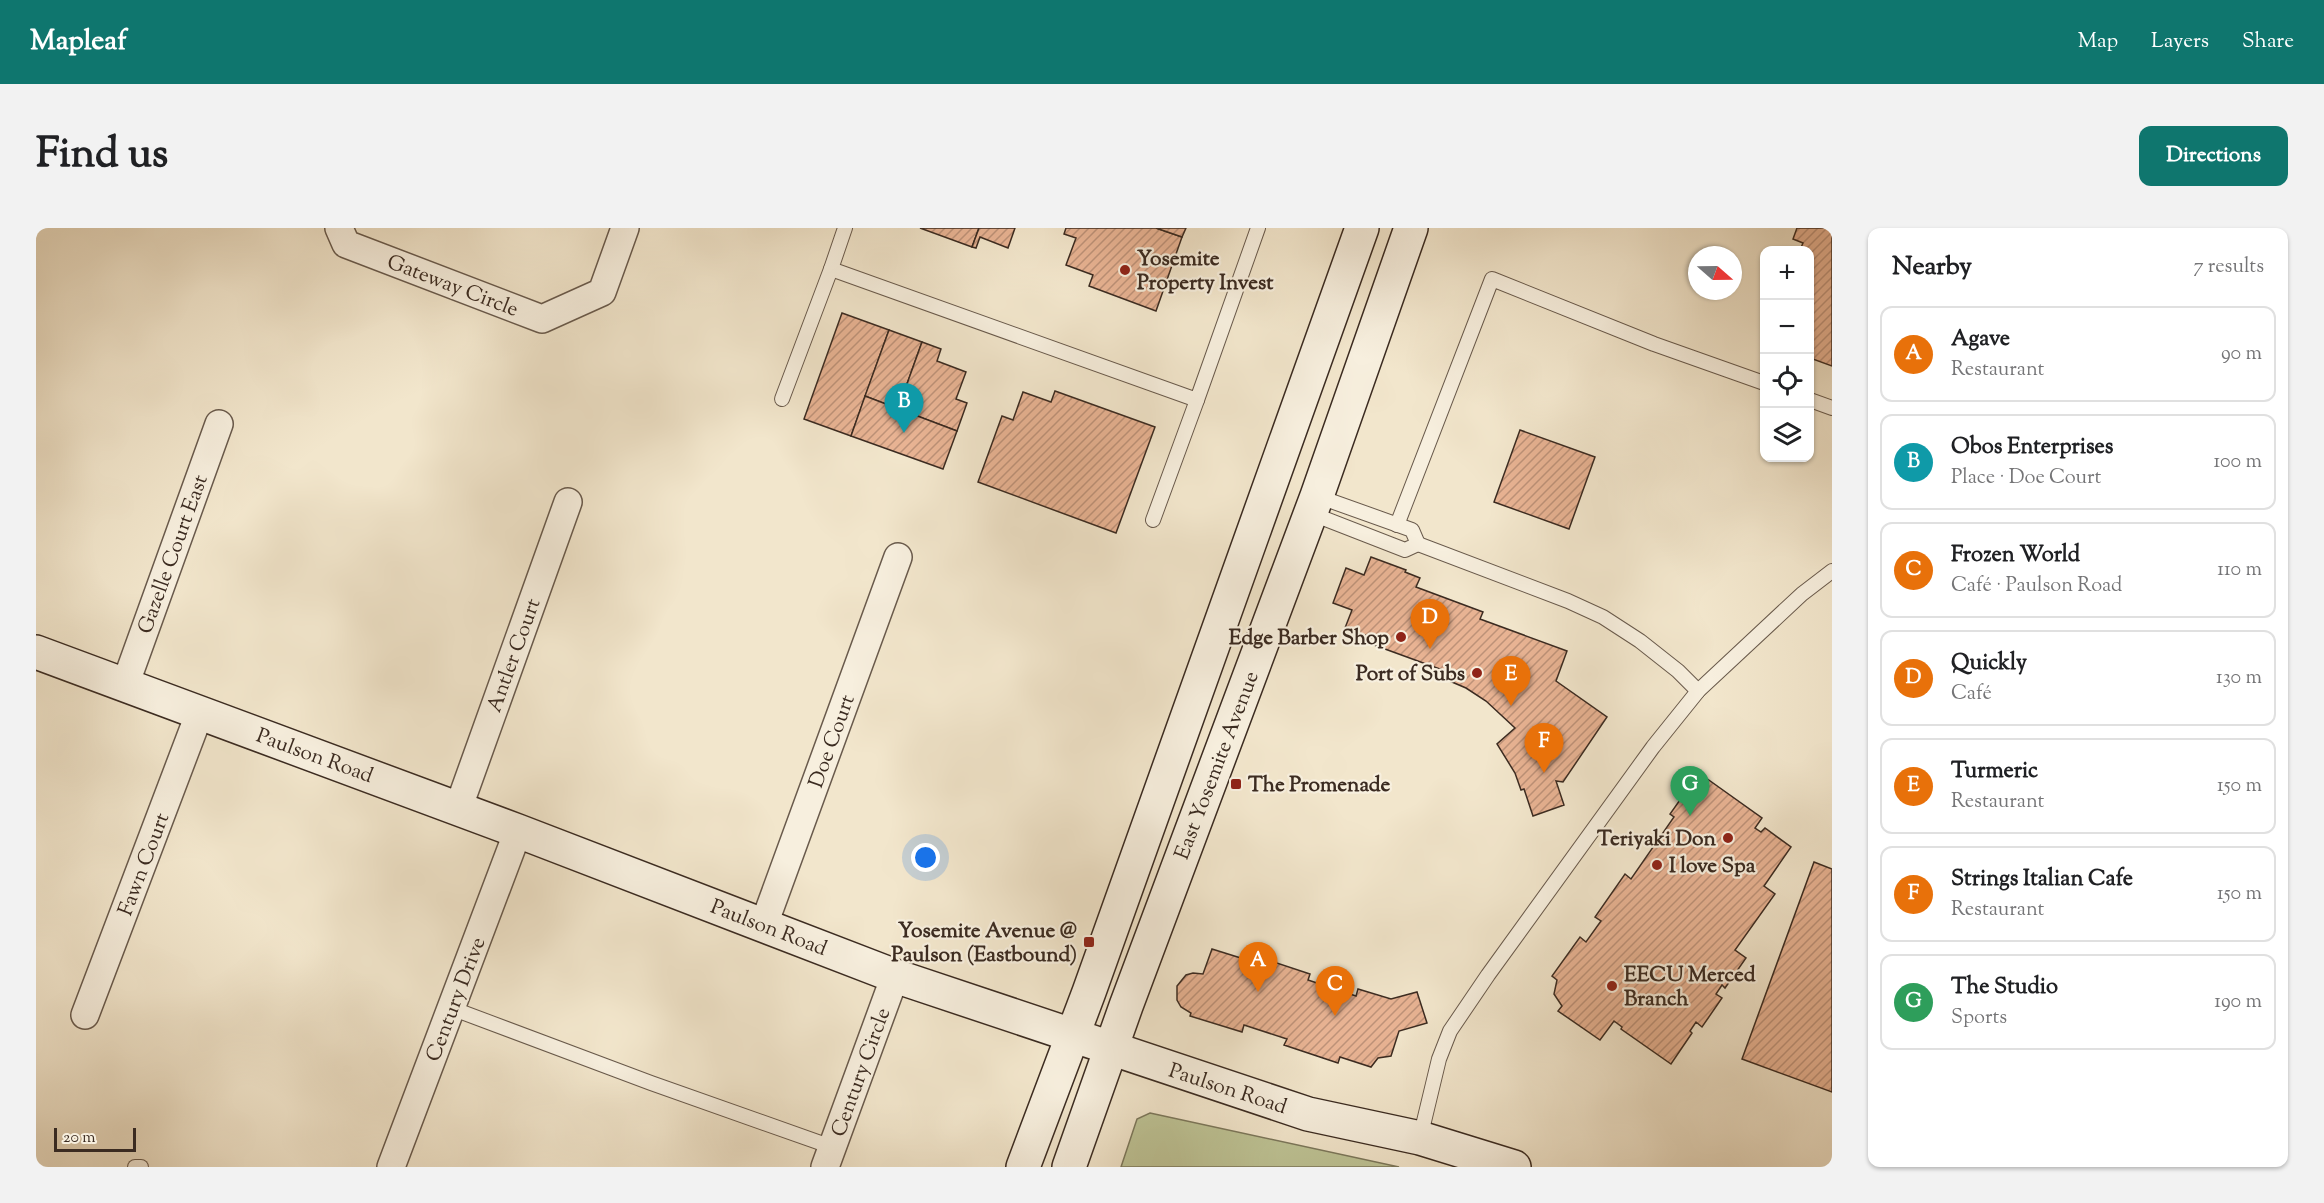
<!DOCTYPE html>
<meta charset="utf-8">
<style>
:root{--surface:#fff;--page:#f2f2f2;--text:#202124;--muted:#757577;--line:#e0e0e0;--accent:#0f766e}
body{margin:0;font-family:"Sorts Mill Goudy",serif;background:var(--page);color:var(--text)}
.controls{position:absolute;right:18px;top:18px;display:grid;overflow:hidden;border-radius:12px;box-shadow:0 2px 4px #0004}
.controls button{width:54px;height:54px;display:grid;place-items:center;padding:0;border:0;border-bottom:2px solid var(--line);background:var(--surface);color:var(--text);font:30px sans-serif}
.compass{position:absolute;left:1652px;top:18px;width:54px;height:54px;border-radius:50%;background:var(--surface);box-shadow:0 2px 4px #0004;rotate:110deg}
.scale{position:absolute;left:18px;bottom:15px;width:82px;box-sizing:border-box;padding-left:6px;border:3px solid #3b2b21;border-top:0;font-size:16px;line-height:21px;white-space:nowrap;color:#3b2b21;-webkit-text-stroke:4px #f7efde;paint-order:stroke}
.you{position:absolute;left:890px;top:630px;width:21px;height:21px;margin:-15px;border:4px solid #fff;border-radius:50%;background:#1a73e8;box-shadow:0 0 0 9px #1a73e833}
.badge{display:grid;place-items:center;width:39px;height:39px;border-radius:50%;background:var(--accent);color:#fff;font-size:20px;font-weight:700}
.pin{position:absolute;translate:-50% -50px;filter:drop-shadow(0 2px 3px #0008)}
.pin::after{content:'';position:absolute;top:32px;width:21px;height:18px;background:inherit;clip-path:polygon(0 0,100% 0,50% 100%)}
.list{margin:0;padding:0;list-style:none}
h2{display:flex;justify-content:space-between;align-items:center;height:78px;margin:0;padding:0 24px;font-size:26px}
h2 small{font-size:20px;font-weight:400;color:var(--muted)}
.list li{display:grid;grid-template-columns:39px 1fr auto;gap:18px;align-items:center;box-sizing:border-box;height:96px;margin:0 12px 12px;padding:0 12px;border:2px solid var(--line);border-radius:12px}
.list b{display:block;font-size:22px;white-space:nowrap}
.list p{margin:0;font-size:20px;white-space:nowrap;color:var(--muted)}
.list em{font-size:20px;font-style:normal;color:var(--muted)}
.icon{flex:none;width:33px;height:33px;fill:none;stroke:currentColor;stroke-width:2;stroke-linecap:round;stroke-linejoin:round}
.map{position:relative;flex:none;width:1796px;height:939px;overflow:hidden;border-radius:12px}
header{display:flex;align-items:center;gap:36px;box-sizing:border-box;height:84px;padding:0 30px;background:var(--accent);color:#fff}
header strong{font-size:28px}
nav{display:flex;gap:33px;margin-inline-start:auto;font-size:21px}
.intro{display:flex;align-items:center;justify-content:space-between;box-sizing:border-box;height:144px;padding:0 36px}
h1{margin:0;font-size:42px}
.button{padding:15px 27px;border-radius:12px;background:var(--accent);color:#fff;font-size:21px;font-weight:700}
main{display:flex;gap:36px;padding:0 36px}
aside{flex:1;background:var(--surface);border-radius:12px;box-shadow:0 2px 4px #0004}
.map>svg:first-child{display:block}
.grass{fill:#bec496;stroke:#7c785c;stroke-width:1.5}
.building{fill:url(#building-hatch);stroke:#3b2b21;stroke-width:1.5}
.lines{fill:none;stroke-linecap:round;stroke-linejoin:round}
.lane-casing{stroke:#695a4c;stroke-width:16}
.street-casing{stroke:#695a4c;stroke-width:30}
.secondary-casing{stroke:#3b2b21;stroke-width:36}
.lane{stroke:#f7efde;stroke-width:14}
.street{stroke:#f7efde;stroke-width:27}
.secondary{stroke:#f7efde;stroke-width:33}
.poi-dot{fill:#8f2418;stroke:#f7efde;stroke-width:2}
.labels{text-anchor:middle;stroke-width:4.5;stroke-linejoin:round;paint-order:stroke}
.poi-label{font-size:21px;font-weight:bold;fill:#3b2b21;stroke:#f7efde;text-anchor:start}
.street-label{font-size:21px;fill:#3b2b21;stroke:#f7efde}
</style>
<header>
<strong>Mapleaf</strong>
<nav><a>Map</a><a>Layers</a><a>Share</a></nav>
</header>
<div class="intro"><h1>Find us</h1><a class="button">Directions</a></div>
<main>
<div class="map">
<svg width="1796" height="939" viewBox="0 0 1796 939">
<defs>
<pattern id="building-hatch" width="6" height="6" patternUnits="userSpaceOnUse" patternTransform="scale(1.5)"><rect width="6" height="6" fill="#e8b393"/><path d="M-1 1l2-2M0 6l6-6M5 7l2-2" fill="none" stroke="#bd9278"/></pattern>
</defs>
<rect width="100%" height="100%" fill="#f2e6cc"/>
<filter id="stains"><feTurbulence type="fractalNoise" baseFrequency=".00333" numOctaves="4"/><feColorMatrix values="0 0 0 0 .2 0 0 0 0 .09 0 0 0 0 .02 0 0 0 .5 -.17"/></filter>
<radialGradient id="worn" r=".72"><stop offset=".6" stop-color="#630" stop-opacity="0"/><stop offset="1" stop-color="#630" stop-opacity=".3"/></radialGradient>
<!-- grass -->
<polygon class="grass" points="1114,885 1363,939 1085,939 1101,891"/>
<!-- building -->
<g class="building">
<polygon points="884,0 943,0 936,19"/>
<polygon points="943,0 979,0 972,20 944,9 940,20 936,19"/>
<polygon points="1030,0 1120,0 1146,9 1120,83 1053,58 1057,47 1030,37 1040,10 1028,6"/>
<polygon points="1120,0 1150,0 1146,9"/>
<polygon points="1761,0 1796,0 1796,138 1774,130 1774,22 1764,22 1767,15 1757,11"/>
<polygon points="806,85 853,102 815,208 768,191"/>
<polygon points="853,102 886,114 862,181 829,168"/>
<polygon points="886,114 905,121 901,133 930,144 920,171 931,175 921,203 862,181"/>
<polygon points="1019,163 1119,199 1080,305 942,254 966,188 977,192 987,164 1015,174"/>
<polygon points="829,168 921,203 907,241 815,208"/>
<polygon points="1484,202 1559,229 1533,301 1458,274"/>
<polygon points="1335,329 1370,342 1369,344 1384,350 1380,359 1447,384 1444,391 1531,423 1520,453 1571,489 1527,554 1520,553 1528,577 1497,588 1488,561 1485,562 1479,545 1461,516 1479,500 1450,473 1430,460 1409,451 1412,444 1338,417 1340,411 1309,400 1316,382 1297,375 1310,340 1328,347"/>
<polygon points="1663,545 1726,590 1719,600 1725,604 1729,600 1755,619 1728,658 1739,666 1699,722 1710,730 1689,760 1686,757 1680,766 1686,770 1666,799 1660,794 1654,803 1656,805 1635,836 1585,801 1586,799 1578,793 1564,812 1522,783 1526,778 1518,766 1521,752 1516,748 1544,709 1550,714 1565,693 1559,689 1589,646 1595,651 1638,589 1634,586"/>
<polygon points="1778,634 1796,641 1796,864 1706,831"/>
<polygon points="1176,721 1224,736 1226,730 1274,746 1272,752 1320,768 1322,761 1355,771 1381,764 1391,795 1363,803 1355,828 1342,830 1335,839 1304,829 1302,835 1248,817 1251,811 1208,797 1206,804 1154,788 1155,785 1145,779 1141,772 1141,758 1150,747 1157,745 1167,746"/>
</g>
<g class="lines">
<!-- lane casing -->
<g class="lane-casing">
<g id="lane">
<polyline points="809,0 795,41 1161,172 1222,0"/>
<polyline points="746,171 795,41"/>
<polyline points="1774,172 1796,180"/>
<polyline points="1274,285 1369,322 1382,316 1376,302 1281,268"/>
<polyline points="1117,292 1161,172"/>
<polyline points="1361,297 1456,51 1618,116 1728,155"/>
<polyline points="1382,316 1532,373 1567,389 1604,413 1642,443 1662,463"/>
<polyline points="415,780 615,855 796,919"/>
<polyline points="1384,910 1403,831 1414,803 1452,747 1617,519 1662,463 1766,366 1796,343"/>
<polyline points="99,939 105,939"/>
</g>
</g>
<!-- street casing -->
<g class="street-casing">
<g id="street">
<polyline points="303,0 310,16 506,91 566,64 589,0"/>
<polyline points="89,457 183,196"/>
<polyline points="422,581 532,274"/>
<polyline points="728,696 862,329"/>
<polyline points="49,787 164,484"/>
<polyline points="355,939 482,603"/>
<polyline points="789,939 859,748"/>
</g>
</g>
<!-- secondary casing -->
<g class="secondary-casing">
<g id="secondary">
<polyline points="0,424 482,603 859,748 1272,886 1384,910 1478,939"/>
<polyline points="987,939 1053,764 1326,0"/>
<polyline points="1033,939 1090,778 1281,268 1375,0"/>
</g>
</g>
<!-- lane -->
<use href="#lane" class="lane"/>
<!-- street -->
<use href="#street" class="street"/>
<!-- secondary -->
<use href="#secondary" class="secondary"/>
</g>
<!-- markers -->
<g class="poi-dot">
<circle cx="1089" cy="42" r="6"/>
<circle cx="1365" cy="409" r="6"/>
<circle cx="1441" cy="445" r="6"/>
<rect x="1194" y="550" width="12" height="12" rx="3"/>
<circle cx="1692" cy="610" r="6"/>
<circle cx="1621" cy="637" r="6"/>
<rect x="1047" y="708" width="12" height="12" rx="3"/>
<circle cx="1576" cy="758" r="6"/>
</g>
<g class="labels">
<!-- poi labels -->
<g class="poi-label">
<text x="1101" y="37">Yosemite<tspan x="1101" dy="24">Property Invest</tspan></text>
<text x="1353" y="416" text-anchor="end">Edge Barber Shop</text>
<text x="1429" y="452" text-anchor="end">Port of Subs</text>
<text x="1212" y="563">The Promenade</text>
<text x="1680" y="617" text-anchor="end">Teriyaki Don</text>
<text x="1633" y="644">I love Spa</text>
<text x="1041" y="709" text-anchor="end">Yosemite Avenue @<tspan x="1041" dy="24">Paulson (Eastbound)</tspan></text>
<text x="1588" y="753">EECU Merced<tspan x="1588" dy="24">Branch</tspan></text>
</g>
<!-- street labels -->
<g class="street-label">
<text transform="translate(417 57) rotate(21)" y="7">Gateway Circle</text>
<text transform="translate(136 326) rotate(-70)" y="7">Gazelle Court East</text>
<text transform="translate(477 427) rotate(-70)" y="7">Antler Court</text>
<text transform="translate(795 513) rotate(-70)" y="7">Doe Court</text>
<text transform="translate(279 527) rotate(20)" y="7">Paulson Road</text>
<text transform="translate(1180 537) rotate(-69)" y="7">East Yosemite Avenue</text>
<text transform="translate(107 636) rotate(-69)" y="7">Fawn Court</text>
<text transform="translate(733 699) rotate(21)" y="7">Paulson Road</text>
<text transform="translate(419 771) rotate(-69)" y="7">Century Drive</text>
<text transform="translate(824 844) rotate(-70)" y="7">Century Circle</text>
<text transform="translate(1192 860) rotate(18)" y="7">Paulson Road</text>
</g>
</g>
<rect width="100%" height="100%" filter="url(#stains)"/>
<rect width="100%" height="100%" fill="url(#worn)"/>
</svg>
<div class="controls">
<button>+</button>
<button>−</button>
<button><svg class="icon" aria-label="locate" viewBox="0 0 24 24"><circle cx="12" cy="12" r="6"/><path d="M12 2v4M12 18v4M2 12h4M18 12h4"/></svg></button>
<button><svg class="icon" aria-label="layers" viewBox="0 0 24 24"><path d="M12 4l9 5-9 5-9-5zM3 14l9 5 9-5"/></svg></button>
</div>
<svg class="compass" viewBox="-18 -18 36 36"><path d="M0-13l5 13h-10z" fill="#e53935"/><path d="M0 13l5-13h-10z" fill="#757577"/></svg>
<div class="scale">20 m</div>
<div class="you"></div>
<div class="pin badge" style="left:1222px;top:764px;background:#e8710a">A</div>
<div class="pin badge" style="left:868px;top:205px;background:#0f9aa8">B</div>
<div class="pin badge" style="left:1299px;top:788px;background:#e8710a">C</div>
<div class="pin badge" style="left:1394px;top:421px;background:#e8710a">D</div>
<div class="pin badge" style="left:1475px;top:478px;background:#e8710a">E</div>
<div class="pin badge" style="left:1508px;top:545px;background:#e8710a">F</div>
<div class="pin badge" style="left:1654px;top:588px;background:#2e9e5b">G</div>
</div>
<aside>
<h2>Nearby<small>7 results</small></h2>
<ul class="list">
<li><span class="badge" style="background:#e8710a">A</span><div><b>Agave</b><p>Restaurant</p></div><em>90 m</em></li>
<li><span class="badge" style="background:#0f9aa8">B</span><div><b>Obos Enterprises</b><p>Place · Doe Court</p></div><em>100 m</em></li>
<li><span class="badge" style="background:#e8710a">C</span><div><b>Frozen World</b><p>Café · Paulson Road</p></div><em>110 m</em></li>
<li><span class="badge" style="background:#e8710a">D</span><div><b>Quickly</b><p>Café</p></div><em>130 m</em></li>
<li><span class="badge" style="background:#e8710a">E</span><div><b>Turmeric</b><p>Restaurant</p></div><em>150 m</em></li>
<li><span class="badge" style="background:#e8710a">F</span><div><b>Strings Italian Cafe</b><p>Restaurant</p></div><em>150 m</em></li>
<li><span class="badge" style="background:#2e9e5b">G</span><div><b>The Studio</b><p>Sports</p></div><em>190 m</em></li>
</ul>
</aside>
</main>
